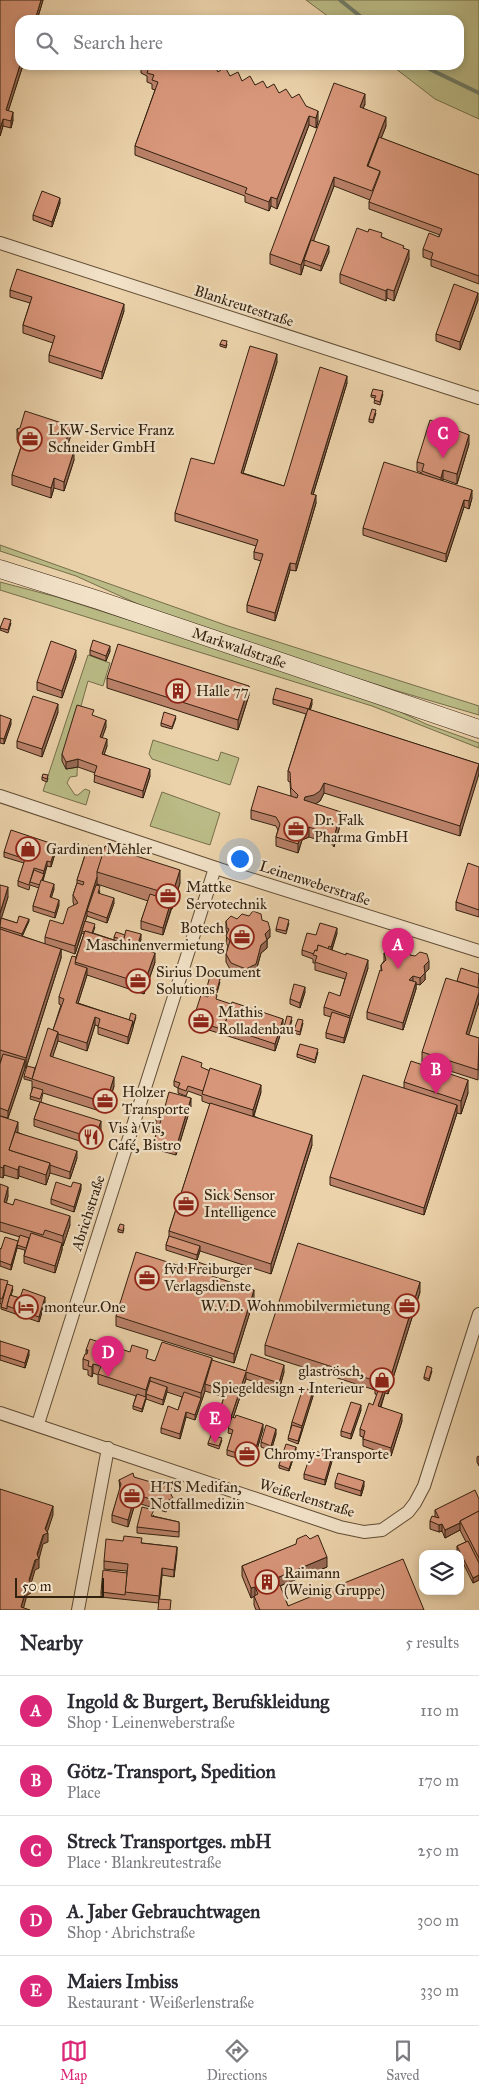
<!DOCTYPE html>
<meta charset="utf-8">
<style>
:root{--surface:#fff;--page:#f7f7f7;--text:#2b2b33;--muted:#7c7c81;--line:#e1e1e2;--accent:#db2777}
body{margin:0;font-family:"IM FELL Great Primer",serif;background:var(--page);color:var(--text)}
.controls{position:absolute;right:15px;bottom:15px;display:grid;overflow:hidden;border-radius:10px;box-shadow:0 2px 8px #0003}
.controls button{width:45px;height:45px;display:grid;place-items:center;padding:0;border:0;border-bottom:1px solid var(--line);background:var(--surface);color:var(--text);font:25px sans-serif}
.scale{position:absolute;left:15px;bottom:12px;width:89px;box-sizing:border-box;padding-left:5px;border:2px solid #332110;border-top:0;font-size:14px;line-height:18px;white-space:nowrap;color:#332110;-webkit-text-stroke:4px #f2e2c8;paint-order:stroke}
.you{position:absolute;left:239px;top:858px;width:18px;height:18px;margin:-12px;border:4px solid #fff;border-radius:50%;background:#1a73e8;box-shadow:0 0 0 8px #1a73e833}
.badge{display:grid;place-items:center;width:32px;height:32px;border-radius:50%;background:var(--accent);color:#fff;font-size:16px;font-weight:700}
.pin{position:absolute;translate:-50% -41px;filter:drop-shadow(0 1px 2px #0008)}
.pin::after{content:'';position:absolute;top:26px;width:18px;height:15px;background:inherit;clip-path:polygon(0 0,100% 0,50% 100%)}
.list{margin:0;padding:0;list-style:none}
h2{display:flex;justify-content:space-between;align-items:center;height:65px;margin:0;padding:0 20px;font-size:21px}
h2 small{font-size:16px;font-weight:400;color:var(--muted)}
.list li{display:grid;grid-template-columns:32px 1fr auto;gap:15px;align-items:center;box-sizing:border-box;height:70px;padding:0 20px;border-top:1px solid var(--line)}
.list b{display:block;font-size:19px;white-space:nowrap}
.list p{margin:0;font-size:16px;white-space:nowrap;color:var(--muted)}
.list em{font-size:16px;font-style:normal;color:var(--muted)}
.icon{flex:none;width:28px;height:28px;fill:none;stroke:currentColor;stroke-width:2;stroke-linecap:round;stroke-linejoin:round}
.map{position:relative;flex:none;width:479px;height:1610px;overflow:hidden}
.search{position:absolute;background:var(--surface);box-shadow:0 2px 8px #0003;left:15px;right:15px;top:15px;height:55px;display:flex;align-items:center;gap:12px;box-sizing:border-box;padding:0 18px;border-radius:15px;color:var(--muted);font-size:19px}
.sheet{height:415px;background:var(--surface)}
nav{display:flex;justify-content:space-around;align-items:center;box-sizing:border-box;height:70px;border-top:1px solid var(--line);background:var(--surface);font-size:14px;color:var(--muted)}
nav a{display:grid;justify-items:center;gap:2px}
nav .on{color:var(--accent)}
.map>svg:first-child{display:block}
.green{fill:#babb86;stroke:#766e4b}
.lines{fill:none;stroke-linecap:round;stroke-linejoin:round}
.stream{stroke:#707c69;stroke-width:4}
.street-casing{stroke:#614d36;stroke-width:14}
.secondary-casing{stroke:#332110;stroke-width:19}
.street{stroke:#f2e2c8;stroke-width:12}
.secondary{stroke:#f2e2c8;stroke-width:18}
.wall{fill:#ba8169;stroke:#332110}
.shaded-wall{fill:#976955;stroke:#332110}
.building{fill:#d8967a;stroke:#332110}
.labels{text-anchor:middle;stroke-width:4.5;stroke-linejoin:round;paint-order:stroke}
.street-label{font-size:15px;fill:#332110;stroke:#f2e2c8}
.poi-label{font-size:15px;fill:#332110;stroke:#f2e2c8;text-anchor:start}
</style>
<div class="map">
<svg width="479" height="1610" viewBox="0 0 479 1610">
<rect width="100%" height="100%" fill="#ebd2aa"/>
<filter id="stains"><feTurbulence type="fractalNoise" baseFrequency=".004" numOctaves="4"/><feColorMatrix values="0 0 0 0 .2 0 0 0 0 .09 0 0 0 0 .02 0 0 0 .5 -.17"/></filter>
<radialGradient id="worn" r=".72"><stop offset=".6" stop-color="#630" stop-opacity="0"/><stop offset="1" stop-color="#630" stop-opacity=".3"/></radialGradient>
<!-- green -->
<g class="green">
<polygon points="306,0 479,0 479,119 435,99 391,65 459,65 459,20 333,20"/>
<polygon points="0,545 228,626 479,706 479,715 394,690 192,626 160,614 76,576 0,551"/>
<polygon points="0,582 57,597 367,696 426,724 479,743 479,748 372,706 0,590"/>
<polygon points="88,655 110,663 103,686 88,681 79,713 77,776 70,777 67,783 75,795 78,795 85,789 90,791 86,805 43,791"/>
<polygon points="153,740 218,761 221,752 239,758 230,785 152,759 149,754"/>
<polygon points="162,792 220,813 210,845 150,826"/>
</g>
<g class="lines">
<!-- stream -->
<g class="stream">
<polyline points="340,0 365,20"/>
<polyline points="421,65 479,93"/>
</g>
<!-- street casing -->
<g class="street-casing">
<g id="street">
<polyline points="0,243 479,398"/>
<polyline points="0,796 225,871 479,951"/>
<polyline points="0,1413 340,1527 364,1532 382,1530 408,1512 415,1503 424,1486 479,1314"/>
<polyline points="38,1424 215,868"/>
<polyline points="78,1610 108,1448"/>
</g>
</g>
<!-- secondary casing -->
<g class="secondary-casing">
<g id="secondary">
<path id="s1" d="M 0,569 L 98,600 L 479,729"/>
</g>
</g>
<!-- street -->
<use href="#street" class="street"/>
<!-- secondary -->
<use href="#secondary" class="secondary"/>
</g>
<!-- wall -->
<g class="wall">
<polygon points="0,0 43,0 37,20 20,20 20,65 23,65 8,111 13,120 11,128 3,126 0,136"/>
<polygon points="141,65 195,65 205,69 218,72 255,85 267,88 279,93 292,98 306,106 318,121 316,128 309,125 277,209 271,206 269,211 245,202 245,196 135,155 135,146 155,90 152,89 152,84 147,82 147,76 141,73"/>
<polygon points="365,104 363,108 386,126 381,138 479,175 479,284 431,266 431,260 423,257 423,249 440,235 369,209 369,202 370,200 334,186 313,240 329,252 321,271 304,265 301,275 270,264 270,254"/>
<polygon points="60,203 52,227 33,220 33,215"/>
<polygon points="382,237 404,248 409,259 394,301 387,298 386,301 340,283 340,274"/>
<polygon points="10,290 124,311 102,379 49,362 49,355 53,343 23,333 23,325 30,303 10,297"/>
<polygon points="478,300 460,350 436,341 436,334"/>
<polygon points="220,344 227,344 226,348 220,346"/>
<polygon points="277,362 243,473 284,486 347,383 313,495 316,503 296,571 290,570 275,621 247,612 247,605 261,561 254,559 254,552 256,546 175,521 175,513 214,464"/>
<polygon points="383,394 380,405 374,403 375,398 371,397 371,395"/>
<polygon points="376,413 373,423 369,422 369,419"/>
<polygon points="17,429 71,435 66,448 74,460 64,491 54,488 51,498 12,485 12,475 22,444 18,443 17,439"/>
<polygon points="469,444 457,484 443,479 443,481 472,498 469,509 464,507 446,562 363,535 363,528 422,474 422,473 417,471 417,462"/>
<polygon points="11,623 8,633 0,630 0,628"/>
<polygon points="90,650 110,651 106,661 90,655"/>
<polygon points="76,657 62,698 37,690 37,682"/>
<polygon points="107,678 249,695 238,730 107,688"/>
<polygon points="273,699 312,704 310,710 479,764 460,836 324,793 320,801 315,804 341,822 334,847 332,844 309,837 302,840 298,853 276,846 276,837 278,830 276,826 251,819 251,810 291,796 290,782 288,781 288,771 306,714 273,704"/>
<polygon points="58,712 42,757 17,748 17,741"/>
<polygon points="0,715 11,724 4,744 0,743"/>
<polygon points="94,716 106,727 102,737 107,746 104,754 150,776 143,798 94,782 95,773 78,767 66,769 62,761 62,754"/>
<polygon points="176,718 172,729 161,726 161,723"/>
<polygon points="42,777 48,778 47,782 42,780"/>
<polygon points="88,846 180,883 163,935 141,929 141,921 148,901 97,884 97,886 100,892 99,893 114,903 107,923 87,916 85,921 95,927 93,933 114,940 114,937 141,939 139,948 155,962 144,994 87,975 78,1003 129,1020 136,1017 128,1044 98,1034 98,1026 95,1025 87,1051 58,1041 52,1057 114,1086 106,1113 43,1093 41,1102 101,1129 95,1146 34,1126 34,1119 40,1102 30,1099 32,1089 32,1081 24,1079 24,1076 35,1068 53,1030 61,1005 59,1004 59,997 76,957 84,934 82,933 75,954 61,949 61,958 26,1068 25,1068 8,1118 0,1116 0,1064 1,1060 0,1060 0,885 8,897 1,918 17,923 29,921 22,936 45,944 45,937 63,924 74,905 73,902 73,895 77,883 77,880"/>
<polygon points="56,850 51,867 47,866 43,881 54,889 51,898 59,905 55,918 33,911 33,906 39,888 30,885 29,890 18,886 18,881 24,863 4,857 4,852"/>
<polygon points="479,867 479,917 456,910 456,902"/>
<polygon points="237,919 262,920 270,937 267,940 267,948 261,953 256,971 246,976 231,971 226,962 226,954 228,946 226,943 227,934 226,929 226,921"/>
<polygon points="289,923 286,934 276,931 276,929"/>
<polygon points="337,933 332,950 368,968 344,1043 326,1038 326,1033 331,1017 324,1015 324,1007 340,996 345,979 315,970 315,963 313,963 313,959 302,955 302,950 316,935"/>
<polygon points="384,953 410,955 429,969 425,972 425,980 420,985 416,984 416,989 403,1030 367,1019 367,1012 381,971 381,965 384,961"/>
<polygon points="220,982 217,993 207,989 207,987"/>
<polygon points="305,992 300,1008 290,1004 290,999"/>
<polygon points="217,1000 283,1026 275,1051 193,1025 193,1020"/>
<polygon points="479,1002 468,1035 479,1038 478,1080 422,1062 422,1052"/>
<polygon points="292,1020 289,1031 284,1029 284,1027"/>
<polygon points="303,1023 300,1035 294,1033 294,1030"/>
<polygon points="318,1052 315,1063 297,1057 297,1054"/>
<polygon points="202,1068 261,1092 254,1116 312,1145 271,1274 200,1251 197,1260 166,1250 166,1245 169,1236 169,1231 210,1104 202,1101 202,1096 188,1091 186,1096 178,1093 178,1088 174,1086 174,1081"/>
<polygon points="404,1082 468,1093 461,1114 457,1113 424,1215 330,1185 330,1177 404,1088"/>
<polygon points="191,1106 176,1155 154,1149 154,1141 158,1127 156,1126 156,1119 164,1110"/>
<polygon points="0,1116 18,1131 17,1132 77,1158 70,1179 50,1173 46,1185 19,1176 18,1179 4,1175 3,1178 0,1177"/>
<polygon points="0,1184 8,1196 6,1203 70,1225 63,1246 62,1245 62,1250 55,1273 24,1263 24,1256 25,1250 17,1248 11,1270 0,1266 0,1249 18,1244 20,1237 0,1231"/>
<polygon points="81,1189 74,1212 51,1204 51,1199"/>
<polygon points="124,1228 123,1233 118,1232 118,1229"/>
<polygon points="209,1275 254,1299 234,1363 116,1326 116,1316"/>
<polygon points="0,1279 13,1289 11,1296 20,1298 45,1302 39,1322 1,1309 1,1304 0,1303"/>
<polygon points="420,1292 388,1394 385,1393 381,1407 402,1421 391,1456 363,1446 363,1437 360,1436 360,1429 373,1405 377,1395 375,1394 375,1390 265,1355 265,1345"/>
<polygon points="0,1341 29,1355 25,1368 0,1360"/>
<polygon points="86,1350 148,1359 155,1361 212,1361 246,1371 284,1372 279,1390 246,1379 233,1418 263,1429 253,1463 227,1455 227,1450 232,1434 228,1433 229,1427 218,1424 218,1416 224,1397 205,1391 195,1420 186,1417 180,1439 161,1433 161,1428 178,1410 182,1397 167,1392 163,1405 146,1399 142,1412 133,1409 133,1406 136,1396 98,1384 98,1375 93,1373 92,1377 88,1375 88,1370 83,1369 83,1359 86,1354"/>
<polygon points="432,1371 429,1381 424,1379 424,1377"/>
<polygon points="313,1396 298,1444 288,1440 292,1422"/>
<polygon points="361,1410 351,1439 341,1436 341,1431"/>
<polygon points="276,1434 271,1451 261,1447 261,1442"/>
<polygon points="222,1440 219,1449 208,1445 208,1443"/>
<polygon points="296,1450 289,1471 279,1468 279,1465"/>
<polygon points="479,1456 479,1466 477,1462 477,1457"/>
<polygon points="332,1461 325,1485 304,1479 304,1474"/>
<polygon points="134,1477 171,1495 173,1505 167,1508 166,1512 141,1504 134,1507 128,1527 112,1522 112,1515 120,1489 119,1480"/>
<polygon points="335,1483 364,1486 361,1496 335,1488"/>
<polygon points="479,1499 479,1580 473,1583 460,1557 460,1554 459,1554 457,1551 457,1546 466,1542 460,1530 445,1538 442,1531 439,1532 430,1529 430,1521 435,1517 435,1510"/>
<polygon points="154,1515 153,1516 179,1522 179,1537 137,1533 137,1527"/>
<polygon points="310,1539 327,1567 280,1586 288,1606 424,1610 256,1610 254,1605 254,1596 251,1598 242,1576 242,1566"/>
<polygon points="142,1543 177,1547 174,1577 162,1575 159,1603 101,1597 101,1592 127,1573 127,1571 104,1569 104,1561"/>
</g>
<!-- shaded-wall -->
<g class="shaded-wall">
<polygon points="41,0 43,0 37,20 35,20"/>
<polygon points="20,65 23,65 6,118 6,110"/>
<polygon points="365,94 365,104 360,116 360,107"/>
<polygon points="318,111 318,121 316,128 316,118"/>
<polygon points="13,112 13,120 11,128 11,121"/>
<polygon points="309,116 309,125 277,209 277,199"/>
<polygon points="386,117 386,126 369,169 367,166"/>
<polygon points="3,119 3,126 0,136 0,129"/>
<polygon points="334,177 334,186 306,261 304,260 304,265 301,275 301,265"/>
<polygon points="271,197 271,206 269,211 269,202"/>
<polygon points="60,198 60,203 52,227 52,222"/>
<polygon points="329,246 329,252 321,271 321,266"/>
<polygon points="409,250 409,259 394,301 394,291"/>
<polygon points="387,289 387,298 386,301 386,291"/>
<polygon points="478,293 478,300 460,350 460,342"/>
<polygon points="124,304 124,311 102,379 102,372"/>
<polygon points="277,354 277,362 241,480 241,473"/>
<polygon points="347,376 347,383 311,501 311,494"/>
<polygon points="71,426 71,435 64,457 64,447"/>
<polygon points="469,435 469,444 457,484 457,474"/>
<polygon points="74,451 74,460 64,491 64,482"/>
<polygon points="443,470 443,479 441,487 441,478"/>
<polygon points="54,478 54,488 51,498 51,488"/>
<polygon points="472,490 472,498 469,509 469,501"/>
<polygon points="316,495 316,503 296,571 296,564"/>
<polygon points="464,500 464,507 446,562 446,554"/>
<polygon points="290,563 290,570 275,621 275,613"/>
<polygon points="110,646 110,651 106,661 106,656"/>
<polygon points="76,650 76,657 62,698 62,691"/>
<polygon points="249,686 249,695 238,730 238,720"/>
<polygon points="312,699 312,704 309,715 309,710"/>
<polygon points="58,704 58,712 42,757 42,749"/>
<polygon points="11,719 11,724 4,744 4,739"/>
<polygon points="106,720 106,727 100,744 100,737"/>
<polygon points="107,739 107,746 102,761 102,754"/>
<polygon points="78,759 78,767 66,769 66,762"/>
<polygon points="479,764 479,774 460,836 460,826"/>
<polygon points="150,769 150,776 143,798 143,791"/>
<polygon points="324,783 324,793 320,801 314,805 304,800 305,797"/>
<polygon points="341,812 341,822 334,847 334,837"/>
<polygon points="309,827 309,837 302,840 298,853 298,844 302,831"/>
<polygon points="56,845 56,850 51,867 51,862"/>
<polygon points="47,861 47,866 40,888 44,871"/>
<polygon points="180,870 180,883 172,909 172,895"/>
<polygon points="97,877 97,884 88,912 87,911 87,916 82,931 75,954 75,946"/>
<polygon points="54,884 54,889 50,902 50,897"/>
<polygon points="8,887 8,897 0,923 0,913"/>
<polygon points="114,898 114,903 107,923 107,918"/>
<polygon points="59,900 59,905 55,918 55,913"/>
<polygon points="171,901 171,908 163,935 163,928"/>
<polygon points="29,919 29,921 22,937 22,934"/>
<polygon points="337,928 337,933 331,952 331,947"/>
<polygon points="270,929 270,937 265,941 265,934"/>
<polygon points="141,934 141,939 137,952 137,947"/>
<polygon points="267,940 267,948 261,953 256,971 246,976 246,969 261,945"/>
<polygon points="61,949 61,958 26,1068 26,1058"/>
<polygon points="155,953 155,962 144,994 144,984"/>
<polygon points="368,960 368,968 344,1043 344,1038 350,1018 350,1016"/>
<polygon points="429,961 429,969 424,974 424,966"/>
<polygon points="87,968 87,975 76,1010 76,1003"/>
<polygon points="425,973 425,980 420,985 420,978"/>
<polygon points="413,976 413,983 409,980"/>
<polygon points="416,982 416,989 403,1030 403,1023"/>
<polygon points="305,987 305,992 300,1008 300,1003"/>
<polygon points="479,992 479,1002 466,1044 466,1034"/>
<polygon points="95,1017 95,1025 87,1051 87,1043"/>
<polygon points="283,1019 283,1026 275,1051 275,1044"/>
<polygon points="133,1021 133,1028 128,1044 128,1037"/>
<polygon points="58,1032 58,1041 50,1065 50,1056"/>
<polygon points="25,1060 25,1068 8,1118 8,1111"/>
<polygon points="114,1077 114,1086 106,1113 106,1103"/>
<polygon points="468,1080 468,1093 461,1114 461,1101"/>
<polygon points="261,1085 261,1092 253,1117 253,1110"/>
<polygon points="191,1098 191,1106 176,1155 176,1148"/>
<polygon points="457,1105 457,1113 424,1215 424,1208"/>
<polygon points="101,1121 101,1129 95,1146 95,1139"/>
<polygon points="18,1122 18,1131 11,1153 9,1150"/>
<polygon points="312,1135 312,1145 271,1274 271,1264"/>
<polygon points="77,1151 77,1158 70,1179 70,1172"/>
<polygon points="50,1163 50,1173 46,1185 46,1175"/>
<polygon points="4,1165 4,1175 3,1178 3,1168"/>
<polygon points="19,1166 19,1176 18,1179 18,1170"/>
<polygon points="81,1184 81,1189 74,1212 74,1207"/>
<polygon points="8,1187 8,1196 4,1212 4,1202"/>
<polygon points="70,1216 70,1225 63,1246 63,1236"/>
<polygon points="18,1241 17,1248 11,1270 11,1265"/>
<polygon points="62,1243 62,1250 55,1273 55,1266"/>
<polygon points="200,1246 200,1251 197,1260 197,1255"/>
<polygon points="209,1266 209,1275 206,1274"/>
<polygon points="420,1282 420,1292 388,1394 388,1385"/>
<polygon points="254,1290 254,1299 234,1363 234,1354"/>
<polygon points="45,1297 45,1302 39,1322 39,1317"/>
<polygon points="29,1350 29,1355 25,1368 25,1363"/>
<polygon points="212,1358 212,1368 205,1384 205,1391 195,1420 195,1415 201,1398 201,1393"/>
<polygon points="93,1364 93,1373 92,1377 92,1367"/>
<polygon points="284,1365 284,1372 279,1390 279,1383"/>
<polygon points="246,1372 246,1379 230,1427 230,1420"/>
<polygon points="150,1377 150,1386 146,1394 146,1399 142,1412 142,1409 146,1397 146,1390"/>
<polygon points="385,1386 385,1393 378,1413 378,1406"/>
<polygon points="167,1387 167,1392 163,1405 163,1400"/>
<polygon points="313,1391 313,1396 298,1444 302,1426"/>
<polygon points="361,1405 361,1410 351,1439 351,1434"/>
<polygon points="186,1412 186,1417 180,1439 180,1434"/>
<polygon points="402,1414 402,1421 391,1456 391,1448"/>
<polygon points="263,1424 263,1429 253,1463 253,1458"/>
<polygon points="276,1429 276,1434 271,1451 271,1446"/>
<polygon points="296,1447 296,1450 289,1471 289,1469"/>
<polygon points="332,1456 332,1461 325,1485 325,1480"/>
<polygon points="364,1481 364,1486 361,1496 361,1491"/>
<polygon points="171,1488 171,1496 173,1498 173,1505 167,1508 166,1512 166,1504"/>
<polygon points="141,1496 141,1504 134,1507 128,1527 128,1520 134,1499"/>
<polygon points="53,1506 53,1515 47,1533 48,1533 48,1542 43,1544 39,1559 39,1568 35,1570 31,1584 31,1593 27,1595 23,1610 21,1607"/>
<polygon points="460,1523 460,1530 445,1538 445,1530"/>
<polygon points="442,1524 442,1531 439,1532 439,1525"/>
<polygon points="177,1547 177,1554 174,1577 174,1570"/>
<polygon points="327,1557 327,1567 272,1589 272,1580"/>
<polygon points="162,1568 162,1575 159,1603 159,1596"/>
<polygon points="479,1575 479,1580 473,1583 473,1578"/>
<polygon points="255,1587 255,1596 251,1598 251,1588"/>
</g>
<!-- building -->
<g class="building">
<polygon points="0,0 41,0 35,20 20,20 20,65 6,110 13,112 11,121 3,119 0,129"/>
<polygon points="144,65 195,65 205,69 206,66 207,65 214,65 218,72 225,67 230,76 238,72 242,81 250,76 255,85 263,81 267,88 274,84 279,93 286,89 292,98 299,94 306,106 318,111 316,118 309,116 277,199 271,197 269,202 245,193 247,188 135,146 158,82 152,80 154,75 147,73 149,67"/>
<polygon points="334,83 365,94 360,107 386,117 367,166 380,171 372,191 334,177 301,265 270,254"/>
<polygon points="379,137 479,175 479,276 431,259 433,253 423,249 429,233 439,237 442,229 369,202 380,173 380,171 368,166"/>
<polygon points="42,191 60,198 52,222 33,215"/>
<polygon points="357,228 368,232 369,229 382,233 381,237 404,246 403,248 409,250 394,291 387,289 386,291 340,274"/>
<polygon points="311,240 329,246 321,266 304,260"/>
<polygon points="17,269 124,304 102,372 49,355 55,336 23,325 32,297 10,290"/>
<polygon points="454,284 478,293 460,342 436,334"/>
<polygon points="222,340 227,341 226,346 220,344"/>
<polygon points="250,346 277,354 241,473 284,486 320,367 347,376 311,494 316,495 296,564 290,563 275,613 247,605 263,554 254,552 258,540 175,513 191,458 214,464"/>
<polygon points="373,389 383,391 380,402 374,400 376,396 371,395"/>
<polygon points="372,409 376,410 373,420 369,419"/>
<polygon points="25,411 71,426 64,447 74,451 64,482 54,478 51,488 12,475 25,435 18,433 17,429 20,428"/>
<polygon points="430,420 469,435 457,474 443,470 441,478 422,471 424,464 417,462"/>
<polygon points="384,462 472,490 469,501 464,500 446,554 363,528"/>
<polygon points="4,618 11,620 8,630 0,628"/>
<polygon points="93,640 110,646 106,656 90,650"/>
<polygon points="51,641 76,650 62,691 37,682"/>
<polygon points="118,644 249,686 238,720 107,678"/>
<polygon points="276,688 312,699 309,709 273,699"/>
<polygon points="33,696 58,704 42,749 17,741"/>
<polygon points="77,705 94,710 92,715 106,720 100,737 107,739 102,754 150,769 143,791 94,775 97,766 78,759 66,762 62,754"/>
<polygon points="308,709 479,764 460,826 324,783 320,791 314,795 305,797 304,800 341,812 334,837 332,835 309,827 302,831 298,844 276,837 280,824 276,817 251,810 258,786 297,798 298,795 291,788 290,772 288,771"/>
<polygon points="164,712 176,716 172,727 161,723"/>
<polygon points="0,715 11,719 4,739 0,738"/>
<polygon points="43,774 48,775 47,779 42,777"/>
<polygon points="11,830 56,845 51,862 47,861 44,871 34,868 29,885 18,881 25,859 4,852"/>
<polygon points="88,846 104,852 97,872 97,877 75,946 45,937 50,920 63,924 68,908 78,903 73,895 77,883 83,885 84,882 77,880"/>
<polygon points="105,846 180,870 172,895 97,872"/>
<polygon points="468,863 479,867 479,910 456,902"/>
<polygon points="34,870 44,874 40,885 30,882"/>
<polygon points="41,880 54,884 50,897 59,900 55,913 33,906"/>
<polygon points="0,885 8,887 0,913"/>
<polygon points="96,885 100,886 98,893 114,898 107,918 87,911"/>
<polygon points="150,894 171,901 163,928 141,921"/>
<polygon points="253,911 261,914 262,920 268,922 270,929 265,934 267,940 261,945 256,964 246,969 231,963 226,954 230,941 226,936 229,929 227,928 226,921 231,916 237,919 242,914 249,916"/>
<polygon points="19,916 29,919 22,934 0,927 1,918 17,923"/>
<polygon points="279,917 289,920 286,931 276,929"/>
<polygon points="85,921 95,924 92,933 85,931 84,932 82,931"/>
<polygon points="320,923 337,928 331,947 329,946 328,949 318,945 317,951 315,950 314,954 302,950 307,933 316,935"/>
<polygon points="0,929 61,949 26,1058 0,1050"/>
<polygon points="126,930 141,934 137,947 123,942"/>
<polygon points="85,931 155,953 144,984 75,962"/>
<polygon points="116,932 125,935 123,940 114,937"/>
<polygon points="318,945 346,955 346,953 368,960 350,1016 324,1007 329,992 340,996 347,973 315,962 317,956 313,955 315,950 317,951"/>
<polygon points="400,946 408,948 410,955 415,956 420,952 427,954 429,961 424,966 425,973 420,978 413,976 409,980 416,982 403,1023 367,1012 380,970 382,971 381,965 386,960 384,953 389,948 396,950"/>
<polygon points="72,956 76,957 75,964 87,968 76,1003 133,1021 128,1037 98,1027 100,1019 95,1017 87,1043 58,1034 58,1032 53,1030 64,999 59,997"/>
<polygon points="461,968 479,974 478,988 457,981"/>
<polygon points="210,976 220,979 217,990 207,987"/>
<polygon points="446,978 479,988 479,992 466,1034 479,1038 478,1070 422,1052"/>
<polygon points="294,984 305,987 300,1003 290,999"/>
<polygon points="209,992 217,995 216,999 231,1004 224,1027 224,1030 193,1020 201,995 208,997"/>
<polygon points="232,1002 283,1019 275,1044 224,1027"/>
<polygon points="332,1012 350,1018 344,1038 326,1033"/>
<polygon points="131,1013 136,1015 133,1026 133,1021 129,1020"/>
<polygon points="287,1016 292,1017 289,1028 284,1027"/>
<polygon points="298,1019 303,1020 300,1032 294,1030"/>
<polygon points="48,1028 58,1032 50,1056 114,1077 106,1103 32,1079"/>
<polygon points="300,1044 318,1049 315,1060 297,1054"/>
<polygon points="3,1054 25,1060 8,1111 0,1108 0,1064"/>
<polygon points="182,1056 202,1063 201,1067 210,1071 203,1091 188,1086 186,1091 178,1088 180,1083 174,1081"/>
<polygon points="411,1061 468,1080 461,1101 404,1082"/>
<polygon points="27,1066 35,1068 32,1079 24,1076"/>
<polygon points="210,1068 261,1085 253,1110 202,1094"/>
<polygon points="363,1075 457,1105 424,1208 330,1177"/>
<polygon points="33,1087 43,1090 40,1099 30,1096"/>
<polygon points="169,1092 191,1098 176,1148 154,1141 161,1120 156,1119 159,1109 164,1110"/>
<polygon points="40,1102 101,1121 95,1139 34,1119"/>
<polygon points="210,1103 312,1135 271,1264 169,1231"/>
<polygon points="0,1116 18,1122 9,1150 50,1163 46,1175 19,1166 18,1170 4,1165 3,1168 0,1167"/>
<polygon points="15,1132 77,1151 70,1172 50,1165 50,1163 9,1150"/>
<polygon points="56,1182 71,1187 73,1182 81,1184 74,1207 51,1199"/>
<polygon points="0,1184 8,1187 4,1202 13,1205 15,1199 70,1216 63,1236 45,1230 43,1235 0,1222"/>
<polygon points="120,1224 124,1225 123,1231 118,1229"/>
<polygon points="31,1233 62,1243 55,1266 24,1256"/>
<polygon points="20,1235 29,1238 26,1248 17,1245"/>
<polygon points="169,1236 200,1246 197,1255 166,1245"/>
<polygon points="5,1237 18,1241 11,1265 0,1261 0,1249 1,1249"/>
<polygon points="298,1243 420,1282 388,1385 265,1345"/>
<polygon points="136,1252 196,1271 198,1262 209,1266 206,1274 254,1290 234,1354 116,1316"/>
<polygon points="0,1279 8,1281 2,1299 0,1298"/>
<polygon points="7,1284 13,1286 7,1306 7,1309 1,1307"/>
<polygon points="23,1289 45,1297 39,1317 7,1306 10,1295 20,1298"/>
<polygon points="90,1339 130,1352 132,1345 148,1350 146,1358 155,1361 162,1342 212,1358 201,1393 150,1377 146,1390 98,1374 101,1366 93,1364 92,1367 88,1366 89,1361 83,1359 85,1354 87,1354 88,1350 86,1350"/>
<polygon points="0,1341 29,1350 25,1363 0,1355"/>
<polygon points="251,1354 284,1365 279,1383 246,1372 230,1420 218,1416 226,1391 205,1384 212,1360 246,1371"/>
<polygon points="427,1366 432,1368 429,1379 424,1377"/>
<polygon points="150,1381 167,1387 163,1400 146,1394"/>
<polygon points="376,1383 385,1386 378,1406 402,1414 391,1448 363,1439 365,1431 360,1429 369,1403 373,1405 379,1388 375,1387"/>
<polygon points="303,1388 313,1391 302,1426 292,1422"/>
<polygon points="184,1392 201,1398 195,1415 186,1412 180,1434 161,1428 168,1406 178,1410"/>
<polygon points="137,1394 146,1397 142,1409 133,1406"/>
<polygon points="351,1402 361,1405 351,1434 341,1431"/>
<polygon points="236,1415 263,1424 253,1458 227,1450 233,1430 228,1428 232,1417 235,1418"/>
<polygon points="266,1425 276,1429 271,1446 261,1442"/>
<polygon points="292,1425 302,1428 298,1441 288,1438"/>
<polygon points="211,1435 222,1438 219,1446 208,1443"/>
<polygon points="286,1444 296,1447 289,1469 279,1465"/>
<polygon points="312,1450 332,1456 325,1480 304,1474"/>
<polygon points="133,1473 134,1477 171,1488 170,1493 173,1498 167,1501 166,1504 141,1496 134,1499 128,1520 112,1515 121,1484 119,1480"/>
<polygon points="338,1473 364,1481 361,1491 335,1483"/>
<polygon points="0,1489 53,1506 45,1529 48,1533 43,1535 37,1554 39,1559 35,1560 29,1580 31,1584 27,1586 21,1607 30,1610 0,1610"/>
<polygon points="475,1490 479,1499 479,1511 460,1521 460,1523 445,1530 442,1524 439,1525 430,1521 432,1516 439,1518 435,1510"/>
<polygon points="142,1507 154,1510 151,1516 179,1522 179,1532 137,1527"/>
<polygon points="479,1511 479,1558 460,1521"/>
<polygon points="306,1535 310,1539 318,1535 327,1557 272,1580 275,1587 280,1585 288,1606 403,1559 424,1610 260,1610 254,1596 258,1594 255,1587 251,1588 242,1566 296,1544 297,1539"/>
<polygon points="124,1536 142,1538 141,1543 177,1547 174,1570 162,1568 159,1596 125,1592 128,1564 104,1561 106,1539 123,1541"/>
<polygon points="468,1541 479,1563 479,1575 473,1578 457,1546"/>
<polygon points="103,1570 127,1573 125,1595 101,1592"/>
<polygon points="159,1599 171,1600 170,1610 158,1610"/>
</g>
<!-- icons -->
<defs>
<g id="office-ring" transform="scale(1.25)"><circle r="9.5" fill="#f2e2c8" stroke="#8f2418" stroke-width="1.5"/><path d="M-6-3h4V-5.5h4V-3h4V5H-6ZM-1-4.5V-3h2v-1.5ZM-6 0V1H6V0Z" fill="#8f2418"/></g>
<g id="building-ring" transform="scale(1.25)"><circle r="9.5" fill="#f2e2c8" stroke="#8f2418" stroke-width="1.5"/><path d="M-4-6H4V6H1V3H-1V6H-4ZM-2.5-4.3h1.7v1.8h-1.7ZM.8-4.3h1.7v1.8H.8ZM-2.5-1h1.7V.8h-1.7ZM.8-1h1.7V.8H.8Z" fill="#8f2418"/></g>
<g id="shop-ring" transform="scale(1.25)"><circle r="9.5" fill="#f2e2c8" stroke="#8f2418" stroke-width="1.5"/><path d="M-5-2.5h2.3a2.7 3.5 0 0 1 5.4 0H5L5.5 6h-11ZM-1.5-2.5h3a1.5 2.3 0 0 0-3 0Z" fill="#8f2418"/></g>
<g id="restaurant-ring" transform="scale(1.25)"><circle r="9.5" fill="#f2e2c8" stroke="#8f2418" stroke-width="1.5"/><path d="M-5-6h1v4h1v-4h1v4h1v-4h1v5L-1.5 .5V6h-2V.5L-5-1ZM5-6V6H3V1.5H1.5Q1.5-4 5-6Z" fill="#8f2418"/></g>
<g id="hotel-ring" transform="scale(1.25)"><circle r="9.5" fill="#f2e2c8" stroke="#8f2418" stroke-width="1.5"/><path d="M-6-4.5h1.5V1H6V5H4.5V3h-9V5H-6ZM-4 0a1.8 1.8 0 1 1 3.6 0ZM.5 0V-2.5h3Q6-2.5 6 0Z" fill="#8f2418"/></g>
</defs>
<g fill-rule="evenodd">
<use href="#office-ring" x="30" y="439"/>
<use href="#building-ring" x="178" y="691"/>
<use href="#office-ring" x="296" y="829"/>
<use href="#shop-ring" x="28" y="849"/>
<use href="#office-ring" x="168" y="896"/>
<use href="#office-ring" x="242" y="937"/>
<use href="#office-ring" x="138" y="981"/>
<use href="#office-ring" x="201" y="1021"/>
<use href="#office-ring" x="105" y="1101"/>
<use href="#restaurant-ring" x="91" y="1137"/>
<use href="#office-ring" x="186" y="1204"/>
<use href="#office-ring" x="147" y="1278"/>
<use href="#office-ring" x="407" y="1306"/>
<use href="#hotel-ring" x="26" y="1307"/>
<use href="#shop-ring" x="382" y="1380"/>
<use href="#office-ring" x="247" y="1454"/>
<use href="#office-ring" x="132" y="1496"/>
<use href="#building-ring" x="267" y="1582"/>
</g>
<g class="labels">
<!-- street labels -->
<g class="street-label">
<text transform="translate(244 306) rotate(18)" y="5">Blankreutestraße</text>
<text dy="5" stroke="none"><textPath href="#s1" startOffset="252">Markwaldstraße</textPath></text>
<text transform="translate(315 883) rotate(18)" y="5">Leinenweberstraße</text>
<text transform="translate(88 1213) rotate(-72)" y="5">Abrichstraße</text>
<text transform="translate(307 1498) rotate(17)" y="5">Weißerlenstraße</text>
</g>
<!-- poi labels -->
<g class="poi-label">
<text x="48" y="435">LKW-Service Franz<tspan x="48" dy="17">Schneider GmbH</tspan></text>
<text x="196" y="696">Halle 77</text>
<text x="314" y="825">Dr. Falk<tspan x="314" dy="17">Pharma GmbH</tspan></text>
<text x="46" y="854">Gardinen Mehler</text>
<text x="186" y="892">Mattke<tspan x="186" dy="17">Servotechnik</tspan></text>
<text x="224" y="933" text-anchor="end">Botech<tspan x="224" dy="17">Maschinenvermietung</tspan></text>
<text x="156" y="977">Sirius Document<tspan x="156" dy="17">Solutions</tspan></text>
<text x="218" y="1017">Mathis<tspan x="218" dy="17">Rolladenbau</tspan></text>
<text x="122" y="1097">Holzer<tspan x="122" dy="17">Transporte</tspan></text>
<text x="108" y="1133">Vis à Vis,<tspan x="108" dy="17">Café, Bistro</tspan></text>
<text x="204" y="1200">Sick Sensor<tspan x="204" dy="17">Intelligence</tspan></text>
<text x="164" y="1274">fvd Freiburger<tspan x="164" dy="17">Verlagsdienste</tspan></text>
<text x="390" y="1311" text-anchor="end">W.V.D. Wohnmobilvermietung</text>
<text x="44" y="1312">monteur.One</text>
<text x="364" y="1376" text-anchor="end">glaströsch,<tspan x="364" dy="17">Spiegeldesign + Interieur</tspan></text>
<text x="264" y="1459">Chromy-Transporte</text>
<text x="150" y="1492">HTS Medifan,<tspan x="150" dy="17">Notfallmedizin</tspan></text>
<text x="284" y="1578">Raimann<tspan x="284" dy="17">(Weinig Gruppe)</tspan></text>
</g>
</g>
<rect width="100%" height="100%" filter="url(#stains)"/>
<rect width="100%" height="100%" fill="url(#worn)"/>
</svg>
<div class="controls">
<button><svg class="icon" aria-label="layers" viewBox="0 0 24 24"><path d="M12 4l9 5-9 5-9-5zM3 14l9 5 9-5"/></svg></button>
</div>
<div class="scale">50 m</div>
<div class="you"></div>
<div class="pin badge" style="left:398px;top:969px">A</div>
<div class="pin badge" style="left:436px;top:1094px">B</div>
<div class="pin badge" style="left:443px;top:458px">C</div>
<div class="pin badge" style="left:108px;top:1377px">D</div>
<div class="pin badge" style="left:215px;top:1443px">E</div>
<div class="search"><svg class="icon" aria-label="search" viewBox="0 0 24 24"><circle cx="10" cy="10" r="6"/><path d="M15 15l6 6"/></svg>Search here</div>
</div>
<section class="sheet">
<h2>Nearby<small>5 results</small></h2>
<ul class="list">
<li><span class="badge">A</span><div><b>Ingold &amp; Burgert, Berufskleidung</b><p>Shop · Leinenweberstraße</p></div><em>110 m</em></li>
<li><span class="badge">B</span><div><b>Götz-Transport, Spedition</b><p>Place</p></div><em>170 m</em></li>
<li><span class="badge">C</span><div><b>Streck Transportges. mbH</b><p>Place · Blankreutestraße</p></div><em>250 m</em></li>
<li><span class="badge">D</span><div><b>A. Jaber Gebrauchtwagen</b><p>Shop · Abrichstraße</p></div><em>300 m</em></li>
<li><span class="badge">E</span><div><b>Maiers Imbiss</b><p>Restaurant · Weißerlenstraße</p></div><em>330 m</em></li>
</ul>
</section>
<nav>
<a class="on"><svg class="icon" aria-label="map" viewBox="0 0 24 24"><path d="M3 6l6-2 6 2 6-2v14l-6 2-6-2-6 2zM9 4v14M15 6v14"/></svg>Map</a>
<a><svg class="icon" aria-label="directions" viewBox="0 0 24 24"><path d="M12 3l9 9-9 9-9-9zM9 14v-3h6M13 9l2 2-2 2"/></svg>Directions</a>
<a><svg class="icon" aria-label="saved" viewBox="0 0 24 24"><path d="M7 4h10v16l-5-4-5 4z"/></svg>Saved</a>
</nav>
